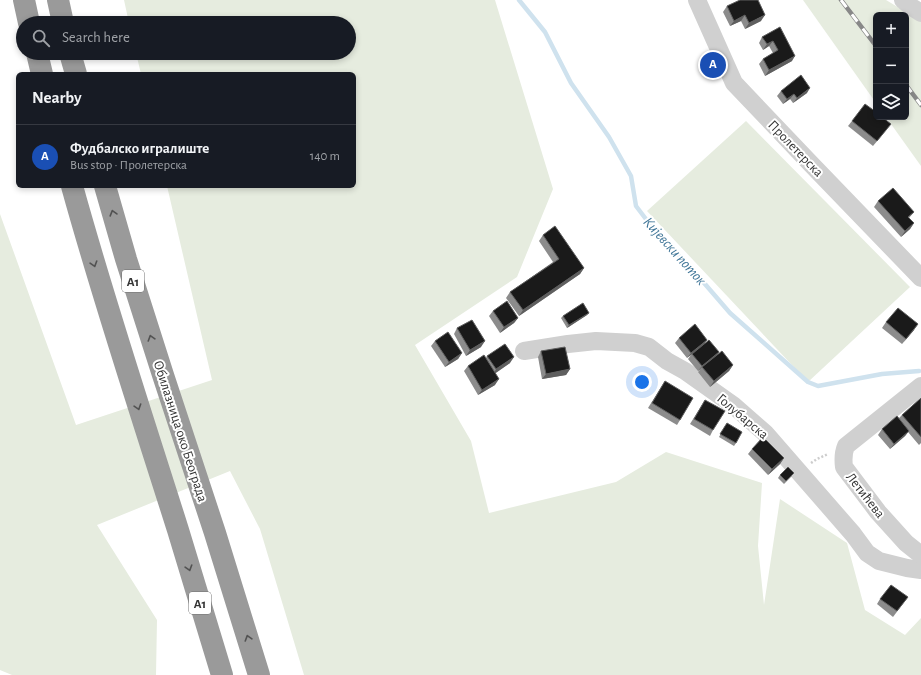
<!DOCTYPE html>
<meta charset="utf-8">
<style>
:root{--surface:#171b24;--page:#20242c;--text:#f1f3f6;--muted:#9ea1a6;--line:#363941;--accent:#0b8043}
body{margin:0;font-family:"Alegreya Sans",sans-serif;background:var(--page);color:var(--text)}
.controls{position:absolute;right:12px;top:12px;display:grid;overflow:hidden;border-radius:6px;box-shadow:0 2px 6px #0003}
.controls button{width:36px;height:36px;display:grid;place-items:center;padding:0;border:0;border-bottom:1px solid var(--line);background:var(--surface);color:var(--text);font:20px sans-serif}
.you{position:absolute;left:642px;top:382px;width:14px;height:14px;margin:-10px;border:3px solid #fff;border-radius:50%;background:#1a73e8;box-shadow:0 0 0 6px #1a73e833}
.badge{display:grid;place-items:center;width:26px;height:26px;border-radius:50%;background:var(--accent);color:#fff;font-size:13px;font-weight:700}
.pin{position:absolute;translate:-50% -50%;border:2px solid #fff;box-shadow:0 1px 4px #0006}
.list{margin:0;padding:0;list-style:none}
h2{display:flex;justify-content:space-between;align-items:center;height:52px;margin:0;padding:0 16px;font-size:17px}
h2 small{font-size:13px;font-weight:400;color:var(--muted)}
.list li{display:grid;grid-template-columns:26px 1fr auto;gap:12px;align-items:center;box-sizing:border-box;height:64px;padding:0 16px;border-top:1px solid var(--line)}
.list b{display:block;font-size:15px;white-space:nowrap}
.list p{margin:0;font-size:13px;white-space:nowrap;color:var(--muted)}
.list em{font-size:13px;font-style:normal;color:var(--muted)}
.icon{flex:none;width:22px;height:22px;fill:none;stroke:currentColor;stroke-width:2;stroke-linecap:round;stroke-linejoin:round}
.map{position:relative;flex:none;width:921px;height:675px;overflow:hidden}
.search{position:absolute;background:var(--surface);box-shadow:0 2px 6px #0003;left:16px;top:16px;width:340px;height:44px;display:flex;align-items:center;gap:10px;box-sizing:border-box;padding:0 14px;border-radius:22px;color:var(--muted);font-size:15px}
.panel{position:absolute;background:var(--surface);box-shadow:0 2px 6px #0003;left:16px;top:72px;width:340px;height:116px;border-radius:6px}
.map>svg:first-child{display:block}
.green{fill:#e6ecdf}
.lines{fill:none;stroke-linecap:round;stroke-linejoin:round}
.stream{stroke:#cfe2ee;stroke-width:4.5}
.path{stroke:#cdcdcd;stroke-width:2.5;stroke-dasharray:2 2;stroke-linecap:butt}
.street{stroke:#d0d0d0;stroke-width:18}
.highway{stroke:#9a9a9a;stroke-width:22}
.rail-casing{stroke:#888;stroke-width:4.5}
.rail{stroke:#fff;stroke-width:3;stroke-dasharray:9;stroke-linecap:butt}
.wall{fill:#8c8c8c}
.shaded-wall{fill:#5f5f5f}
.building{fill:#1a1a1a;stroke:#5f5f5f}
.oneway{stroke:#525252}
.labels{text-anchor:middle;stroke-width:4;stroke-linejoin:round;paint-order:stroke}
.shield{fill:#fff;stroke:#707070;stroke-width:1}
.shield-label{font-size:13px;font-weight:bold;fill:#333}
.street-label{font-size:14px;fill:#333;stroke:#fff}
.water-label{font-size:15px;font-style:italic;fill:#3f7597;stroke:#fff}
</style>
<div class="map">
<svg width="921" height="675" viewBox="0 0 921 675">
<rect width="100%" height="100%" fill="#fff"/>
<!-- green -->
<g class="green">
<polygon points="124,0 495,0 553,189 517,277 415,345 471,441 489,513 616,482 666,452 762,483 758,546 764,605 780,499 847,543 865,610 905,635 921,618 921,675 304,675 260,529 230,471 97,525 157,620 156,675 12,675 0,670 0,214 76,425 212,380 167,186 354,186 354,74 141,74 136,53 349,53 349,23 129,23"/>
<polygon points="803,0 886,0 921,21 921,166 886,117 906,117 906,15 876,15 876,103"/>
<polygon points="746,121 910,287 808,382 647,211"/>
</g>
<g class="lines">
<!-- stream -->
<polyline class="stream" points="519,0 545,32 571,83 609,137 631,176 636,206 658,235 692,269 730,313 808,382 818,386 882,374 919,371"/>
<!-- path -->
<polyline class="path" points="811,463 817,459 828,454"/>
<!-- street -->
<g class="street">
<polyline points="697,0 734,83 811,164 921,278"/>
<polyline points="903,0 910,6 921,13"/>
<polyline points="524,351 568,344 596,341 635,343 649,347 667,361 685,371 733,405 765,433 853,534 867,553 879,561 907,568 921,570"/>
<path d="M 921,386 L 846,446 C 843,453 843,459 844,467 L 878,512 L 906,543 L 921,555"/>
</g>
<!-- highway -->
<g class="highway">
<polyline points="24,0 29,23"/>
<polyline points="58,0 63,23"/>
<polyline points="37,53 42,74"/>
<polyline points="70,53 76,74"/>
<path d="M 72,186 C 104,302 142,416 178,530 C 193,578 207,627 222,675"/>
<polyline points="105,186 126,259 163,375 215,533 259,675"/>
</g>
<!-- rail casing -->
<g class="rail-casing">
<g id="rail">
<polyline points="841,0 876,46"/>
<polyline points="906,85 921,105"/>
</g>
</g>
<!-- rail -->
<use href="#rail" class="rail"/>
</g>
<!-- wall -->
<g class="wall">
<polygon points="727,6 761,21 745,29 741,21 730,26 723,12"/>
<polygon points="780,27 792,61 765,76 759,64 763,59 773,53 769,46 763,50 759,43 762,37"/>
<polygon points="781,91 807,93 793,103 790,99 783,104 777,96"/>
<polygon points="852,121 887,129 873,146 848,126"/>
<polygon points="878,201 914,212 909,218 914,223 910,229 901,237 874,207"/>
<polygon points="543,235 584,268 580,274 519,316 506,298 510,292 553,262 539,241"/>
<polygon points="493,311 518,318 514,323 500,333 489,316"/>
<polygon points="587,315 567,328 561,318 563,316"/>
<polygon points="886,322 914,330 902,344 882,328"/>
<polygon points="457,328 481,347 466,356 454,334"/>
<polygon points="679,338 705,343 719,352 716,355 733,365 729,371 710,387 698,372 700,370 698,371 688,359 691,355 687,358 675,343"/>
<polygon points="435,341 462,353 458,359 445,367 431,346"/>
<polygon points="541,351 570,369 566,375 542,379 538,357"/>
<polygon points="487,356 510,363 495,373 495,385 478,395 464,371 468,366 486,358"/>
<polygon points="665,381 680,420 677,425 648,408"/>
<polygon points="921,398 921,443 919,445 908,432 905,436 890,449 878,435 882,429 899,418 902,415"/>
<polygon points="705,400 713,430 710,436 690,424"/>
<polygon points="727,423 736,443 734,446 719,437"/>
<polygon points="752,449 784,458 780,464 768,475 748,454"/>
<polygon points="780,475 792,476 784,484 778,478"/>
<polygon points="908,597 893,617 877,604 880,599"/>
</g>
<!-- shaded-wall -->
<g class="shaded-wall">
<polygon points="745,15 741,21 730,26 734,21"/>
<polygon points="765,15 761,21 745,29 749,23"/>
<polygon points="773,41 769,46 763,50 767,44"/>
<polygon points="795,56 792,61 765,76 769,70"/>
<polygon points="810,88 807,93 793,103 797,98"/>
<polygon points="794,94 790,99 783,104 787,99"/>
<polygon points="914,223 910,229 901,237 905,231"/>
<polygon points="584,268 580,274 519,316 523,310"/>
<polygon points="589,313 587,315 567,328 569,325"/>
<polygon points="518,318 514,323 500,333 504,327"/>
<polygon points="918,324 914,330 902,344"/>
<polygon points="707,340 703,345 687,358 691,353"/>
<polygon points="485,341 481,347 466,356 470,350"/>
<polygon points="719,352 715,357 702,367 698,371 702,366"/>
<polygon points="462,353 458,359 445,367 449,362"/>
<polygon points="514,357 510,363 493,375 496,369"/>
<polygon points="733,365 729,371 710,387 714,381"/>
<polygon points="570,369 566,375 542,379 546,374"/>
<polygon points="499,379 495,385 478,395 482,390"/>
<polygon points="909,431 905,436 890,449 894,444"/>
<polygon points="784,458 780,464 768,475 772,469"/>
</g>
<!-- building -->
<g class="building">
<polygon points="740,0 758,0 765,15 749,23 745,15 734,21 727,6"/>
<polygon points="780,27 795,56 769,70 763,59 778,50 773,41 767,44 762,37"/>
<polygon points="801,75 810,88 797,98 794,94 787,99 781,91"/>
<polygon points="865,104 876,112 876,117 882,117 891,124 877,141 852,121"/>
<polygon points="893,188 914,212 908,217 914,223 905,231 878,201"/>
<polygon points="555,226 584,268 523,310 510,292 559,259 543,235"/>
<polygon points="507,301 518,318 504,327 493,311"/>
<polygon points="583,303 589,313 569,325 563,316"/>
<polygon points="898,308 918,324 906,339 886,322"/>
<polygon points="472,320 485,341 470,350 457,328"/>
<polygon points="695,324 707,340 691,353 679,338"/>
<polygon points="448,332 462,353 449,362 435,341"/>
<polygon points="709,340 719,352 702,366 692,354"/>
<polygon points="505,344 514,357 496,369 487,356"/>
<polygon points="565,347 570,369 546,374 541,351"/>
<polygon points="722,351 733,365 714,381 702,367"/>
<polygon points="484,355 499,379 482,390 468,366"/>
<polygon points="665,381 693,398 680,420 652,403"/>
<polygon points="921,398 921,437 902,415"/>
<polygon points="705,400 725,411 713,430 694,419"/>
<polygon points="897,416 909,431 894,444 882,429"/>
<polygon points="727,423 742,432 736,443 720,434"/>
<polygon points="763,437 784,458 772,469 752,449"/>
<polygon points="788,467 794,473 786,481 780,475"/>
<polygon points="891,585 908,597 897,611 880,599"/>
</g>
<!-- one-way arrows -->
<defs><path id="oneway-chevron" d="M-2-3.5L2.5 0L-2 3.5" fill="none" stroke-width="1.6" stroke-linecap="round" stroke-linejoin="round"/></defs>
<g class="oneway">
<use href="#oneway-chevron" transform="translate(113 213) rotate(-106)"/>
<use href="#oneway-chevron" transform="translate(94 264) rotate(73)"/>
<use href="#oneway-chevron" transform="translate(151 338) rotate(-107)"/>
<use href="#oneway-chevron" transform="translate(138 407) rotate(72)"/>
<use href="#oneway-chevron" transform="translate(189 568) rotate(73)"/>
<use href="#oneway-chevron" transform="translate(248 638) rotate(-107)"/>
</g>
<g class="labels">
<!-- shield labels -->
<g class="shield">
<rect x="122" y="270" width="22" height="22" rx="3"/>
<rect x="189" y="592" width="22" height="22" rx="3"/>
</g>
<g class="shield-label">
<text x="133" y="286">A1</text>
<text x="200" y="608">A1</text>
</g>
<!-- street labels -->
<g class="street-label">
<text transform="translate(796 148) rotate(46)" y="5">Пролетерска</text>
<text transform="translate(743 416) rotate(40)" y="5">Голубарска</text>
<text transform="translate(181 431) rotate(72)" y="5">Обилазница око Београда</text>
<text transform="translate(866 495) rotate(52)" y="5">Летићева</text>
</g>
<!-- water labels -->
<g class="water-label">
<text transform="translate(675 251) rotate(48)" y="5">Кијевски поток</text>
</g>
</g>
</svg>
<div class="controls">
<button>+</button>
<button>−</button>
<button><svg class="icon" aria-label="layers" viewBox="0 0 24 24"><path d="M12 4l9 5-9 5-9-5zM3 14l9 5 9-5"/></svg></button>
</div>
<div class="you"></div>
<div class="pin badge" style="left:713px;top:65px;background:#1a4fb4">A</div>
<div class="search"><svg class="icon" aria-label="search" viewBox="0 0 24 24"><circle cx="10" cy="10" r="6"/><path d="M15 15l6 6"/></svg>Search here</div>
<section class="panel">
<h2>Nearby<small></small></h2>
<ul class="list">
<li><span class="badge" style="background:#1a4fb4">A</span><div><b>Фудбалско игралиште</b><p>Bus stop · Пролетерска</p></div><em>140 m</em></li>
</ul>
</section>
</div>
